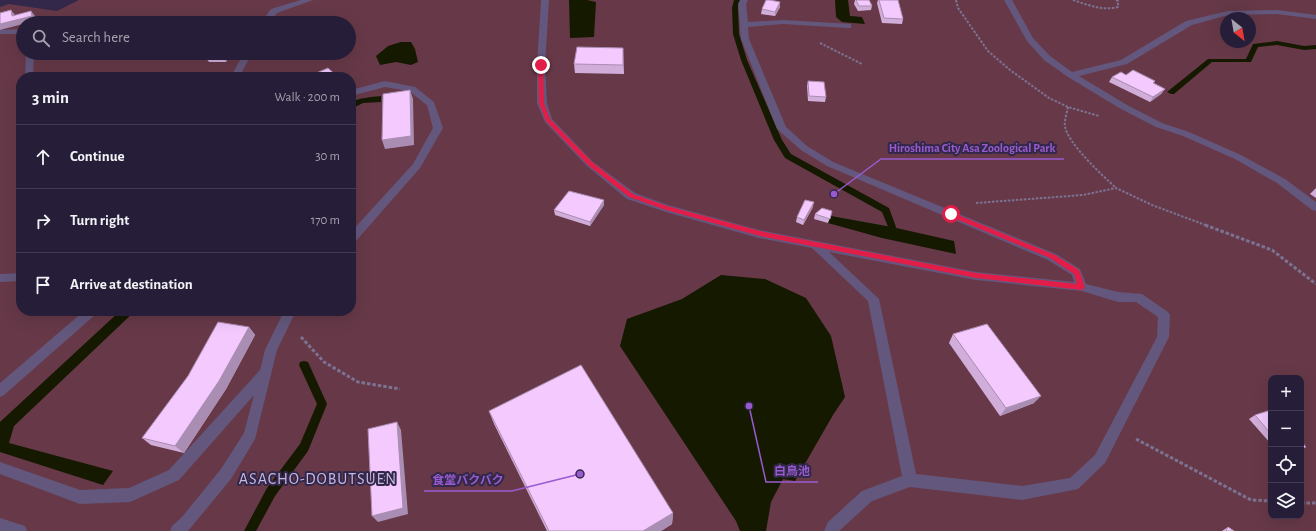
<!DOCTYPE html>
<meta charset="utf-8">
<style>
:root{--surface:#261d38;--page:#322a43;--text:#f1f3f6;--muted:#a4a2ae;--line:#423b53}
body{margin:0;font-family:"Alegreya Sans","Noto Sans JP",sans-serif;background:var(--page);color:var(--text)}
.controls{position:absolute;right:12px;bottom:12px;display:grid;overflow:hidden;border-radius:8px;box-shadow:0 4px 16px #0002}
.controls button{width:36px;height:36px;display:grid;place-items:center;padding:0;border:0;border-bottom:1px solid var(--line);background:var(--surface);color:var(--text);font:20px sans-serif}
.compass{position:absolute;left:1220px;top:12px;width:36px;height:36px;border-radius:50%;background:var(--surface);box-shadow:0 4px 16px #0002;rotate:149deg}
.stop{position:absolute;width:12px;height:12px;margin:-9px;border:3px solid #e11d48;border-radius:50%;background:#fff}
.stop.end{background:#e11d48;border-color:#fff;box-shadow:0 1px 4px #0008}
.list{margin:0;padding:0;list-style:none}
h2{display:flex;justify-content:space-between;align-items:center;height:52px;margin:0;padding:0 16px;font-size:17px}
h2 small{font-size:13px;font-weight:400;color:var(--muted)}
.list li{display:grid;grid-template-columns:26px 1fr auto;gap:12px;align-items:center;box-sizing:border-box;height:64px;padding:0 16px;border-top:1px solid var(--line)}
.list b{display:block;font-size:15px;white-space:nowrap}
.list em{font-size:13px;font-style:normal;color:var(--muted)}
.icon{flex:none;width:22px;height:22px;fill:none;stroke:currentColor;stroke-width:2;stroke-linecap:round;stroke-linejoin:round}
.map{position:relative;flex:none;width:1316px;height:531px;overflow:hidden}
.search{position:absolute;background:var(--surface);box-shadow:0 4px 16px #0002;left:16px;top:16px;width:340px;height:44px;display:flex;align-items:center;gap:10px;box-sizing:border-box;padding:0 14px;border-radius:22px;color:var(--muted);font-size:15px}
.panel{position:absolute;background:var(--surface);box-shadow:0 4px 16px #0002;left:16px;top:72px;width:340px;height:244px;border-radius:16px}
.map>svg:first-child{display:block}
.green{fill:#673948;fill-rule:evenodd}
.water{fill:#141900}
.lines{fill:none;stroke-linecap:round;stroke-linejoin:round}
.stream{fill:#141900;fill-rule:evenodd}
.path-far1{stroke:#7c7291;stroke-width:2;stroke-dasharray:2.5 1.5;stroke-linecap:butt}
.path{stroke:#7c7291;stroke-width:3;stroke-dasharray:3.5 2;stroke-linecap:butt}
.pedestrian{fill:#64577d;fill-rule:evenodd}
.wall{fill:#d1adda}
.shaded-wall{fill:#aa8db2}
.building{fill:#f3c9fe;stroke:#aa8db2}
.route{fill:#e11d48}
.labels{text-anchor:middle;stroke-width:4;stroke-linejoin:round;paint-order:stroke}
.near-quarter-label{font-size:16px;letter-spacing:1px;fill:#c5b7e3;stroke:#33274a}
.leader{fill:none;stroke:#985bcf;stroke-width:1.5}
.callout-dot{fill:#985bcf;stroke:#33274a;stroke-width:1.5}
.callout-label{font-size:12px;text-anchor:middle;font-weight:bold;fill:#985bcf;stroke:#33274a;stroke-width:4;stroke-linejoin:round;paint-order:stroke}
</style>
<div class="map">
<svg width="1316" height="531" viewBox="0 0 1316 531">
<rect width="100%" height="100%" fill="#33274a"/>
<!-- green -->
<path class="green" d="M 79,0 L 1316,0 L 1316,531 L 0,531 L 0,7 L 9,4 L 57,11 ZM 1226,18 L 1250,18 L 1250,42 L 1226,42 ZM 23,23 L 349,23 L 349,53 L 23,53 ZM 21,77 L 351,77 L 351,311 L 21,311 ZM 1271,378 L 1301,378 L 1301,516 L 1271,516 Z"/>
<!-- water -->
<g class="water">
<polygon points="569,0 587,0 596,2 594,37 570,38"/>
<polygon points="835,0 848,0 850,16 862,17 865,24 842,22 836,17"/>
<polygon points="401,42 411,42 415,49 418,62 411,65 396,62 380,65 376,56 388,46"/>
<path d="M 381,96 L 381,102 L 363,103 L 351,109 L 351,102 C 360,98 370,97 381,96 Z"/>
<polygon points="831,216 892,227 954,241 956,254 882,238 828,223"/>
<polygon points="721,275 765,279 806,298 831,336 845,397 833,415 795,481 783,479 771,502 766,531 740,531 736,521 620,346 627,319 682,299"/>
<polygon points="120,311 135,311 14,426 9,443 113,471 103,485 0,452 0,422"/>
</g>
<g class="lines">
<!-- stream -->
<g class="stream">
<polygon points="734,0 740,0 738,8 739,34 747,60 782,140 791,154 889,208 896,227 895,229 889,229 882,212 785,158 774,140 741,60 733,34 732,8"/>
<polygon points="1277,41 1304,46 1316,45 1316,49 1304,50 1277,45 1258,47 1251,62 1212,62 1174,94 1171,94 1167,92 1208,59 1246,59 1253,44"/>
<polygon points="304,361 308,362 327,404 308,451 275,496 256,531 244,531 267,488 300,444 317,404 299,365 300,362"/>
</g>
<!-- path-far1 -->
<g class="path-far1">
<polyline points="956,0 958,8 988,51 1010,70 1049,98 1068,107 1099,116"/>
<path d="M 1073,0 C 1088,5 1102,11 1118,7 L 1118,1 L 1116,0"/>
<polyline points="820,43 862,64"/>
<path d="M 1068,107 C 1067,113 1064,120 1065,126 C 1067,143 1103,176 1116,188"/>
<polyline points="976,203 1083,195 1116,188 1152,205 1208,226"/>
</g>
<!-- path -->
<g class="path">
<polyline points="1205,225 1272,250 1316,284"/>
<polyline points="301,337 324,362 358,382 400,389"/>
<polyline points="1136,439 1251,500 1271,501"/>
<polyline points="1301,503 1316,503"/>
</g>
<!-- pedestrian -->
<g class="pedestrian">
<polygon points="301,0 313,0 277,13 269,23 261,23 271,9"/>
<path d="M 541,0 L 549,0 L 545,65 L 547,103 L 552,119 L 593,162 L 635,193 L 668,205 L 759,230 L 976,272 L 1074,282 L 1072,275 L 1048,260 L 827,166 L 801,150 L 777,129 L 741,39 L 738,4 L 740,0 L 748,0 L 746,4 L 748,22 L 783,20 L 851,24 L 851,28 L 848,28 L 783,24 L 748,27 L 749,39 L 786,127 L 807,146 L 833,162 L 1056,254 L 1080,269 L 1086,284 L 1118,292 L 1142,294 L 1168,312 L 1170,315 L 1169,337 L 1105,463 L 1078,489 L 1022,500 L 910,487 L 872,501 L 839,531 L 824,531 L 828,522 L 862,491 L 902,476 L 868,301 L 812,248 L 759,238 L 666,212 L 627,199 L 587,166 L 545,122 L 537,103 L 537,65 ZM 829,252 L 976,280 L 1082,291 L 1118,302 L 1136,302 L 1158,317 L 1157,337 L 1095,455 L 1070,478 L 1022,486 L 916,474 L 879,299 Z"/>
<polygon points="1004,0 1012,0 1033,38 1050,56 1072,72 1121,60 1186,21 1228,11 1277,10 1316,15 1316,19 1277,14 1228,15 1192,25 1127,64 1079,76 1127,105 1162,123 1189,132 1241,155 1285,179 1316,202 1316,211 1312,210 1277,183 1235,159 1183,136 1156,127 1121,109 1068,77 1044,60 1027,41"/>
<polygon points="20,29 23,29 23,34 0,34 0,30"/>
<polygon points="26,53 34,53 33,77 25,77"/>
<polygon points="244,53 252,53 242,72 238,77 229,77 234,71"/>
<polygon points="385,81 415,87 434,102 443,128 420,168 355,242 351,243 351,232 413,164 433,128 427,105 409,91 385,87 351,96 351,90"/>
<polygon points="21,273 21,281 0,282 0,274"/>
<polygon points="84,311 98,311 96,314 4,395 0,397 0,383"/>
<polygon points="284,311 296,311 277,350 255,439 231,479 188,531 170,531 172,526 182,517 221,469 244,433 254,395 179,480 130,502 80,504 0,474 0,462 80,490 129,488 169,470 260,370 265,350"/>
<polygon points="0,518 25,526 27,531 0,531"/>
</g>
</g>
<!-- wall -->
<g class="wall">
<polygon points="855,0 869,0 872,6 871,10 858,11 854,4"/>
<polygon points="878,0 898,0 903,19 902,24 882,23 877,3"/>
<polygon points="780,2 780,7 775,16 761,14 762,9"/>
<polygon points="623,48 624,74 575,73 574,64"/>
<polygon points="231,53 226,62 209,62 206,58"/>
<polygon points="1126,75 1155,81 1154,83 1165,89 1161,94 1150,102 1109,82 1112,77"/>
<polygon points="808,81 826,97 825,102 808,101 807,86"/>
<polygon points="1316,188 1316,198 1310,194"/>
<polygon points="604,200 604,205 590,226 555,215 554,210"/>
<polygon points="813,207 803,225 796,222 797,217"/>
<polygon points="832,211 828,223 814,219 815,214"/>
<polygon points="249,327 255,335 226,389 184,453 151,445 142,438"/>
<polygon points="953,334 1034,403 1000,416 949,343"/>
<polygon points="1271,410 1271,444 1249,419 1255,415"/>
<polygon points="489,411 673,513 672,524 661,531 547,531 494,424"/>
<polygon points="1228,527 1234,531 1222,531"/>
</g>
<!-- shaded-wall -->
<g class="shaded-wall">
<polygon points="780,2 780,7 775,16 775,12"/>
<polygon points="11,10 15,15 16,20 31,11 35,16 35,21 28,23 23,23 23,24 0,30 0,24"/>
<polygon points="226,53 231,53 226,62 223,57"/>
<polygon points="1165,89 1161,94 1150,102 1153,97"/>
<polygon points="410,90 413,99 414,145 385,149 382,140"/>
<polygon points="604,200 604,205 590,226 590,222"/>
<polygon points="814,202 813,207 803,225 804,220"/>
<polygon points="249,327 255,335 226,389 184,453 175,446"/>
<polygon points="1041,396 1034,403 1000,416 1006,408"/>
<polygon points="397,422 401,430 408,514 378,522 372,516"/>
<polygon points="673,513 672,524 661,531 643,531"/>
</g>
<!-- building -->
<g class="building">
<polygon points="766,0 770,0 780,2 775,12 762,9"/>
<polygon points="856,0 869,0 872,6 859,6"/>
<polygon points="879,0 898,0 903,19 884,18"/>
<polygon points="11,10 12,16 31,11 32,16 0,24 0,13"/>
<polygon points="577,47 623,48 623,65 574,64"/>
<polygon points="209,53 226,53 223,57 206,58"/>
<polygon points="328,68 338,77 307,77"/>
<polygon points="1133,70 1155,81 1153,83 1165,89 1153,97 1112,77 1121,72 1126,75"/>
<polygon points="808,81 824,82 826,97 809,96"/>
<polygon points="410,90 411,136 382,140 383,94"/>
<polygon points="569,191 604,200 590,222 554,210"/>
<polygon points="805,200 814,202 804,220 797,217"/>
<polygon points="822,208 832,211 830,219 815,214"/>
<polygon points="218,322 249,327 219,381 175,446 142,438 188,376"/>
<polygon points="987,324 1041,396 1006,408 953,334"/>
<polygon points="581,365 673,513 643,531 549,531 489,411"/>
<polygon points="1271,410 1271,434 1255,415"/>
<polygon points="397,422 403,508 372,516 368,429"/>
<polygon points="1301,441 1306,447 1301,449"/>
<polygon points="1228,527 1234,531 1226,531"/>
</g>
<!-- route -->
<polygon class="route" points="541,64 543,65 544,103 550,119 592,162 633,194 667,206 760,231 976,273 1077,284 1074,274 1050,258 949,216 948,214 951,212 1055,255 1079,270 1085,287 1082,290 976,278 760,236 666,210 629,197 588,165 546,121 539,103 538,65"/>
<g class="labels">
<!-- near-quarter labels -->
<g class="near-quarter-label">
<text x="318" y="484">ASACHO-DOBUTSUEN</text>
</g>
</g>
<!-- callouts -->
<path class="leader" d="M834 194L881 159H1064M749 406L766 482H818M580 474L512 491H424"/>
<g class="callout-dot">
<circle cx="834" cy="194" r="4"/>
<circle cx="749" cy="406" r="4"/>
<circle cx="580" cy="474" r="4"/>
</g>
<g class="callout-label">
<text x="972" y="152">Hiroshima City Asa Zoological Park</text>
<text x="792" y="475">白鳥池</text>
<text x="468" y="484">食堂バクバク</text>
</g>
</svg>
<div class="controls">
<button>+</button>
<button>−</button>
<button><svg class="icon" aria-label="locate" viewBox="0 0 24 24"><circle cx="12" cy="12" r="6"/><path d="M12 2v4M12 18v4M2 12h4M18 12h4"/></svg></button>
<button><svg class="icon" aria-label="layers" viewBox="0 0 24 24"><path d="M12 4l9 5-9 5-9-5zM3 14l9 5 9-5"/></svg></button>
</div>
<svg class="compass" viewBox="-18 -18 36 36"><path d="M0-13l5 13h-10z" fill="#e53935"/><path d="M0 13l5-13h-10z" fill="#a4a2ae"/></svg>
<div class="stop" style="left:951px;top:214px"></div>
<div class="stop end" style="left:541px;top:65px"></div>
<div class="search"><svg class="icon" aria-label="search" viewBox="0 0 24 24"><circle cx="10" cy="10" r="6"/><path d="M15 15l6 6"/></svg>Search here</div>
<section class="panel">
<h2>3 min<small>Walk · 200 m</small></h2>
<ul class="list">
<li><svg class="icon" aria-label="ahead" viewBox="0 0 24 24"><path d="M12 20V5M6 11l6-6 6 6"/></svg><div><b>Continue</b></div><em>30 m</em></li>
<li><svg class="icon" aria-label="right" viewBox="0 0 24 24"><path d="M7 20v-9h11M14 6l5 5-5 5"/></svg><div><b>Turn right</b></div><em>170 m</em></li>
<li><svg class="icon" aria-label="arrive" viewBox="0 0 24 24"><path d="M6 21V4h12l-3 4 3 4H6"/></svg><div><b>Arrive at destination</b></div></li>
</ul>
</section>
</div>
